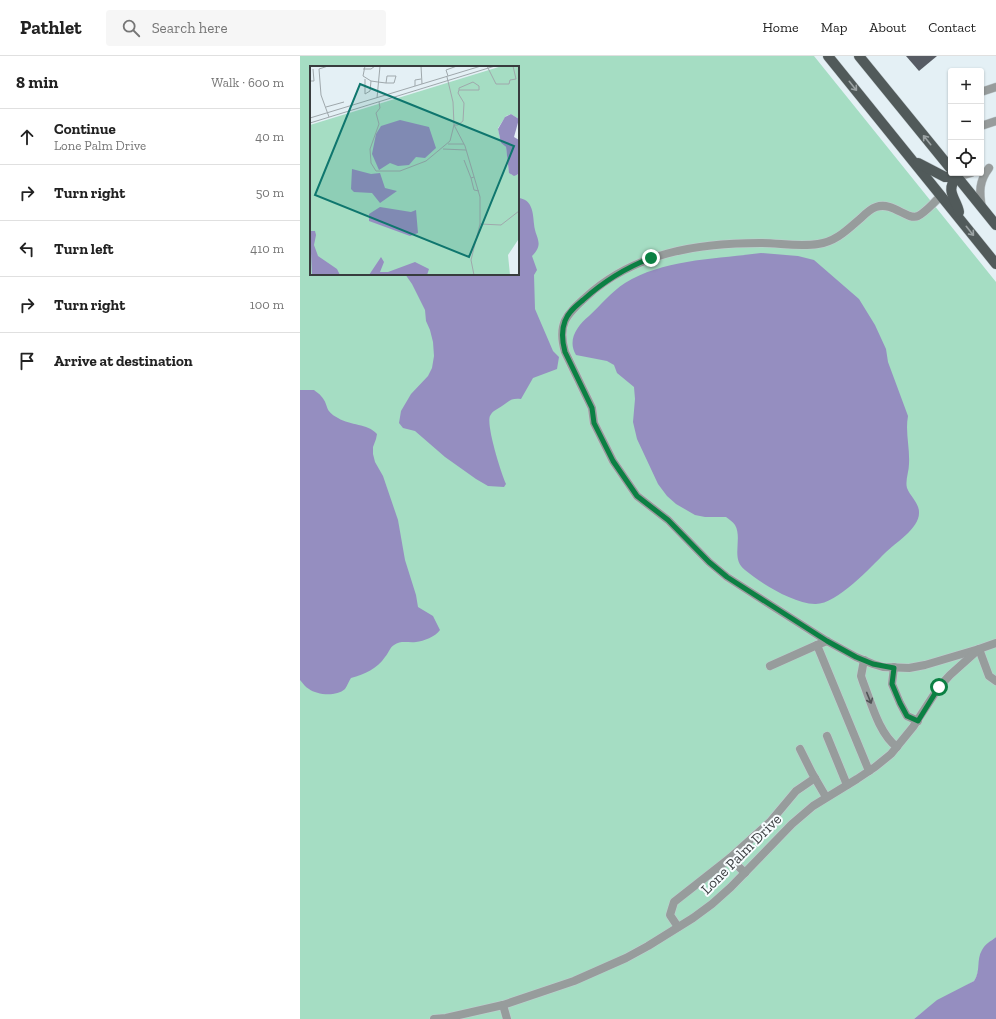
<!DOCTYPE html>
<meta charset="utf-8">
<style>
:root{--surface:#fff;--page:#f6f6f6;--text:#222;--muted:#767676;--line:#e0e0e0}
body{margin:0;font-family:"Zilla Slab",serif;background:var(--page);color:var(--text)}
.controls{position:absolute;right:12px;top:12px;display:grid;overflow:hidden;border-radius:4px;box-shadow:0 1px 3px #0004}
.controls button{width:36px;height:36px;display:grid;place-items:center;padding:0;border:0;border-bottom:1px solid var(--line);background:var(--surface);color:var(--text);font:20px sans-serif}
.stop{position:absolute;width:12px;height:12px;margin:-9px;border:3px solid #0b8043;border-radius:50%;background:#fff}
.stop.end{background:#0b8043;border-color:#fff;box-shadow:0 1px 4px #0008}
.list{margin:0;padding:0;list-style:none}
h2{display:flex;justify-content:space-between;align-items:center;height:52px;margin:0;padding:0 16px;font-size:17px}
h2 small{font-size:13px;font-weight:400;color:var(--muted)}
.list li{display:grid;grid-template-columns:26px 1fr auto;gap:12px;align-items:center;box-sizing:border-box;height:56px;padding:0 16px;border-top:1px solid var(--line)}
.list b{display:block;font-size:15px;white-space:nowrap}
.list p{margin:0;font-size:13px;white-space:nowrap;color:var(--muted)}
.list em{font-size:13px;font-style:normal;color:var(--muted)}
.icon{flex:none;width:22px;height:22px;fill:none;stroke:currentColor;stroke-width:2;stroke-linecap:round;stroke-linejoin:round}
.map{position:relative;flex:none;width:696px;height:963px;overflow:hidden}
header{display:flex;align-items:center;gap:24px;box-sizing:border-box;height:56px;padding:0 20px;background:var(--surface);border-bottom:1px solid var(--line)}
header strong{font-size:19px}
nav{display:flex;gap:22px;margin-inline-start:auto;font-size:14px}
.search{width:280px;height:36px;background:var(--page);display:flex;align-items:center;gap:10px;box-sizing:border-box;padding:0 14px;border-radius:4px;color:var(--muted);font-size:15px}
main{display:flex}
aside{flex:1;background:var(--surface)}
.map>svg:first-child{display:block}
.green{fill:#a5ddc3;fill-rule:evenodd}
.water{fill:#958ec0}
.building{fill:#575c64}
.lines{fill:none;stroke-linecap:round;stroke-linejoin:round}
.minor-casing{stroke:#c2ccd0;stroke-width:9}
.major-casing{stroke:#c2ccd0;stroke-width:11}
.minor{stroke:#979c9c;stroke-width:8}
.major{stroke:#515a5a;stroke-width:10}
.oneway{stroke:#9ca3a4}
.oneway2{stroke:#505456}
.route{stroke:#0b8043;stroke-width:5}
.labels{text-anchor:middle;stroke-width:4;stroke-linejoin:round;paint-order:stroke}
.street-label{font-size:15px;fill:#383c3e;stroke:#f7fcfe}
.inset-road{fill:none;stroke:#9fa8ac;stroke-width:1}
.view{fill:#0f766e;fill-opacity:0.15;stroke:#0f766e;stroke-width:2}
.inset-edge{fill:none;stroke:#383c3e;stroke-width:2}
</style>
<header>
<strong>Pathlet</strong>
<div class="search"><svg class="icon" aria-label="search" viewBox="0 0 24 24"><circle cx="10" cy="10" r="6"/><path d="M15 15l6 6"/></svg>Search here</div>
<nav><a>Home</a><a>Map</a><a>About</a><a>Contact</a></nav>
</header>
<main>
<aside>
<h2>8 min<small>Walk · 600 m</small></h2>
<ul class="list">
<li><svg class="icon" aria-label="ahead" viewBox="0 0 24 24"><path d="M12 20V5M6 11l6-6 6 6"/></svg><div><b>Continue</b><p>Lone Palm Drive</p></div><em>40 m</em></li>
<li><svg class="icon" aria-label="right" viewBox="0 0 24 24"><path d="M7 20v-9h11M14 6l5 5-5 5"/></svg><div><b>Turn right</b></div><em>50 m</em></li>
<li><svg class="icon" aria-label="left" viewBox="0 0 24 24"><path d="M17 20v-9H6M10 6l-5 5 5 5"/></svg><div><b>Turn left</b></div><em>410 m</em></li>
<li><svg class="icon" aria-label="right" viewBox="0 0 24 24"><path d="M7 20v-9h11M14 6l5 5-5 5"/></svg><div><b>Turn right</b></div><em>100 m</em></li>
<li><svg class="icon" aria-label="arrive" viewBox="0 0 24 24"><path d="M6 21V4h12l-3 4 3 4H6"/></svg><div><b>Arrive at destination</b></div></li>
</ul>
</aside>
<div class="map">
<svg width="696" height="963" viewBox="0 0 696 963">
<rect width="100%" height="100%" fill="#e4f0f5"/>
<!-- green -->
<path class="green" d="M 0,0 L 514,0 L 696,226 L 696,881 C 684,890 681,895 679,910 C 678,916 678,919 674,925 L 624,955 L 614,963 L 0,963 ZM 11,11 L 218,11 L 218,218 L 11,218 Z"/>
<!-- water -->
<g class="water">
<path d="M 218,142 C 232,143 233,156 234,168 C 235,182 245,187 232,200 L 237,214 L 234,219 L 235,253 L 253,295 L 259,301 L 257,313 L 233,322 L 221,343 C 210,342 210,345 202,350 C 198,353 193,354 190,360 C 186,369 201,417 206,428 L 204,431 L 188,430 L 176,423 L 145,401 L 115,375 L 103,372 L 99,367 L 101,355 L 111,338 L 128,320 L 132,312 L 134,300 L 133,286 L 130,274 L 126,265 L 125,254 L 112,228 L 105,218 L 218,218 Z"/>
<path d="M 461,197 L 498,200 L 514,204 L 559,243 L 575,269 L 586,293 L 588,306 L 608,360 C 605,376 610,392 609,408 C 609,416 605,424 607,432 C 610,440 619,447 619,456 C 620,472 595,487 585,497 C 571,511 536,549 515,548 C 493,547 462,528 445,514 C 430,503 443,483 435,469 C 433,466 429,463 426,461 L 405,461 L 395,459 L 376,448 L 367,440 L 358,428 L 337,383 L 333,366 L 335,343 L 334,331 L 317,317 L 314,309 L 307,305 L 276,299 C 267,284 277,270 289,260 C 301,249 311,236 325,227 C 364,203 417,203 461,197 Z"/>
<path d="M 0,334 L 14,334 C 16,336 20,338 21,340 C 30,350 23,354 38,362 C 51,370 67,367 77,378 L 76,383 L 73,391 L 73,398 L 75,406 L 83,420 L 98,464 L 105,504 L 116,539 L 118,551 L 133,560 L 140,574 C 135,581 124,585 116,586 C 108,587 101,584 94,589 C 90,591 88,598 85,601 C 77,613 65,618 51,622 C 49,625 47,630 45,633 C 36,641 17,639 9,633 C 5,631 3,627 0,624 Z"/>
<path d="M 696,881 L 696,963 L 614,963 L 637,944 L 674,925 C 681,915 676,904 682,894 C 685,888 691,885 696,881 Z"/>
</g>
<!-- building -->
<polygon class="building" points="606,0 637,0 619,15"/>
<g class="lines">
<!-- minor casing -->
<g class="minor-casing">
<g id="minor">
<polyline points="681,36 696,31"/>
<polyline points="681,70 696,65"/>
<polyline points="657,121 671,117"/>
<path d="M 641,140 C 634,146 626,156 618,160 C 607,165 593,145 576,151 C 570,153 565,158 561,162 C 548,173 536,186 518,188 C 499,191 479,187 460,187 C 397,187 334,197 286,241 C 266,259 257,268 265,296 L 292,352 L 294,367 L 313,405 L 337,440 L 368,464 L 409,506 L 427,521 L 527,585 L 556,601 L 573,608 L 583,611 L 609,612 L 625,609 L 679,593 L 689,620 L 696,625"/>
<path d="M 682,152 C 679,136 679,125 689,112"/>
<polyline points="527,585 517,589 569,715"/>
<path d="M 564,604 L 561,620 L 563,626 C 571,646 579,678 597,691"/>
<polyline points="470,610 517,589"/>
<polyline points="594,611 592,628 600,647 607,660 618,665"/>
<polyline points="527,680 547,729"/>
<polyline points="500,693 512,717 526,741"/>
<polyline points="430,802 470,766 496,735 515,722"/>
<polyline points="378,871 370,859 374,846 430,802 445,817"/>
<polyline points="203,949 207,963"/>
<polyline points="134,963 146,962 203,949 274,925 326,902 348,890 393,862 412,848 431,831 492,768 513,750 557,723 575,711 591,698 613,671 639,631 650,619 679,593 696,587"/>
</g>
</g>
<!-- major casing -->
<g class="major-casing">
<g id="major">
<polyline points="528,0 696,208"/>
<polyline points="559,0 651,113"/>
<polyline points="618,107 645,121 657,121"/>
<polyline points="654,117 696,169"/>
<path d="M 657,121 C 644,135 657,143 659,156"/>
</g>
</g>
<!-- minor -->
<use href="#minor" class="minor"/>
<!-- major -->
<use href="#major" class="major"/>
</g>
<!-- one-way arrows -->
<defs><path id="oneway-shaft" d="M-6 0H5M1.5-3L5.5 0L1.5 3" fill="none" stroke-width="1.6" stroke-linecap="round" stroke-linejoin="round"/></defs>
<g class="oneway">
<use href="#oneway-shaft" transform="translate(553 30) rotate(51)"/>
<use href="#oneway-shaft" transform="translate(627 84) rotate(-129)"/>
<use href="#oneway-shaft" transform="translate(670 175) rotate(51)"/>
</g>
<use class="oneway2" href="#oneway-shaft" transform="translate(569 642) rotate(68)"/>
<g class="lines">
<!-- route -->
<path class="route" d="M 351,202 C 325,212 304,225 283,244 C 276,250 268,256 265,265 C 261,275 262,285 265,296 L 292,352 L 294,367 L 313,405 L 337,440 L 368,464 L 409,506 L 427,521 L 527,585 L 556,601 L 573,608 L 594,612 L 592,628 L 600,647 L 607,660 L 618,665 L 639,631"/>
</g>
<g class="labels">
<!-- street labels -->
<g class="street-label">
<text transform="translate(441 798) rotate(-45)" y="5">Lone Palm Drive</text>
</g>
</g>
<!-- overview -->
<g transform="translate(10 10)">
<rect width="209" height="209" fill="#e4f0f5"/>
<path d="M 192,0 L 209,0 L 209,53 L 201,48 L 196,50 L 188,62 L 191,77 L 196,81 L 199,105 L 202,109 L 209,109 L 208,174 L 198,189 L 200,209 L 0,209 L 0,59 Z" fill="#a5ddc3"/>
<path d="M 201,48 L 209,53 L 204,71 L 209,74 L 209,108 L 204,110 L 199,107 L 196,81 L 191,77 L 188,63 L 195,51 ZM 90,54 L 119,61 L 126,82 L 115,92 L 106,91 L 99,99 L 88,100 L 80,97 L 69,104 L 62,88 L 66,68 L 71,60 ZM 42,103 L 61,108 L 70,107 L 75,122 L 87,125 L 70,137 L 62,127 L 44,126 L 41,123 ZM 70,141 L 101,146 L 106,144 L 108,167 L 100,170 L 59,155 L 59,148 ZM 0,165 L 5,165 L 6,169 L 4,179 L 8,190 L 27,203 L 30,209 L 2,209 ZM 71,191 L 74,196 L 70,206 L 78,206 L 105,196 L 119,203 L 117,209 L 59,209 Z" fill="#958ec0"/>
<path class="inset-road" d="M 18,0 L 9,3 L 11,29 L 19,51M 27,0 L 48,0M 55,0 L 53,10 L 61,15 L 68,16 L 76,17 L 84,17 L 86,10 L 77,10 L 76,17M 111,0 L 112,18M 177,0 L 186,18 L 199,18 L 200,14 L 206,13 L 203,0M 53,3 L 61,3 L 65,0M 138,10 L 136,4 L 147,0M 137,11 L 143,36 L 144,59 L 155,80 L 170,131 L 170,158 L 161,194 L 164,209M 55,13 L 55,28 L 60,25 L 61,15M 0,15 L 4,15 L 3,3M 105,20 L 105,14 L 111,13M 67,32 L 70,0M 69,36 L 70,42 L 66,47 L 69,58 L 60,83 L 61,97 L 66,105 L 90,105 L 116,95 L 140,75 L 144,59 L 148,59 L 153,55 L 154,37 L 148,27 L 149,24 L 149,22 L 163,16 L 169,20 L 169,24 L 149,24M 16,41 L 34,36M 0,52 L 171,0M 0,57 L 185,0M 138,78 L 154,78M 133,83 L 156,84M 154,94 L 161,112M 164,111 L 161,112 L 164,124 L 169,125M 170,158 L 191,159 L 209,145"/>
<path class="view" d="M 50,18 L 204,80 L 159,191 L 5,129 Z"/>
<rect width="209" height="209" class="inset-edge"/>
</g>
</svg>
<div class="controls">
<button>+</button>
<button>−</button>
<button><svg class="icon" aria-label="locate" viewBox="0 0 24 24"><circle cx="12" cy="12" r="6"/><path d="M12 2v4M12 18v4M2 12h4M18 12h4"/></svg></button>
</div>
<div class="stop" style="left:639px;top:631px"></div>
<div class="stop end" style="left:351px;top:202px"></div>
</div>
</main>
